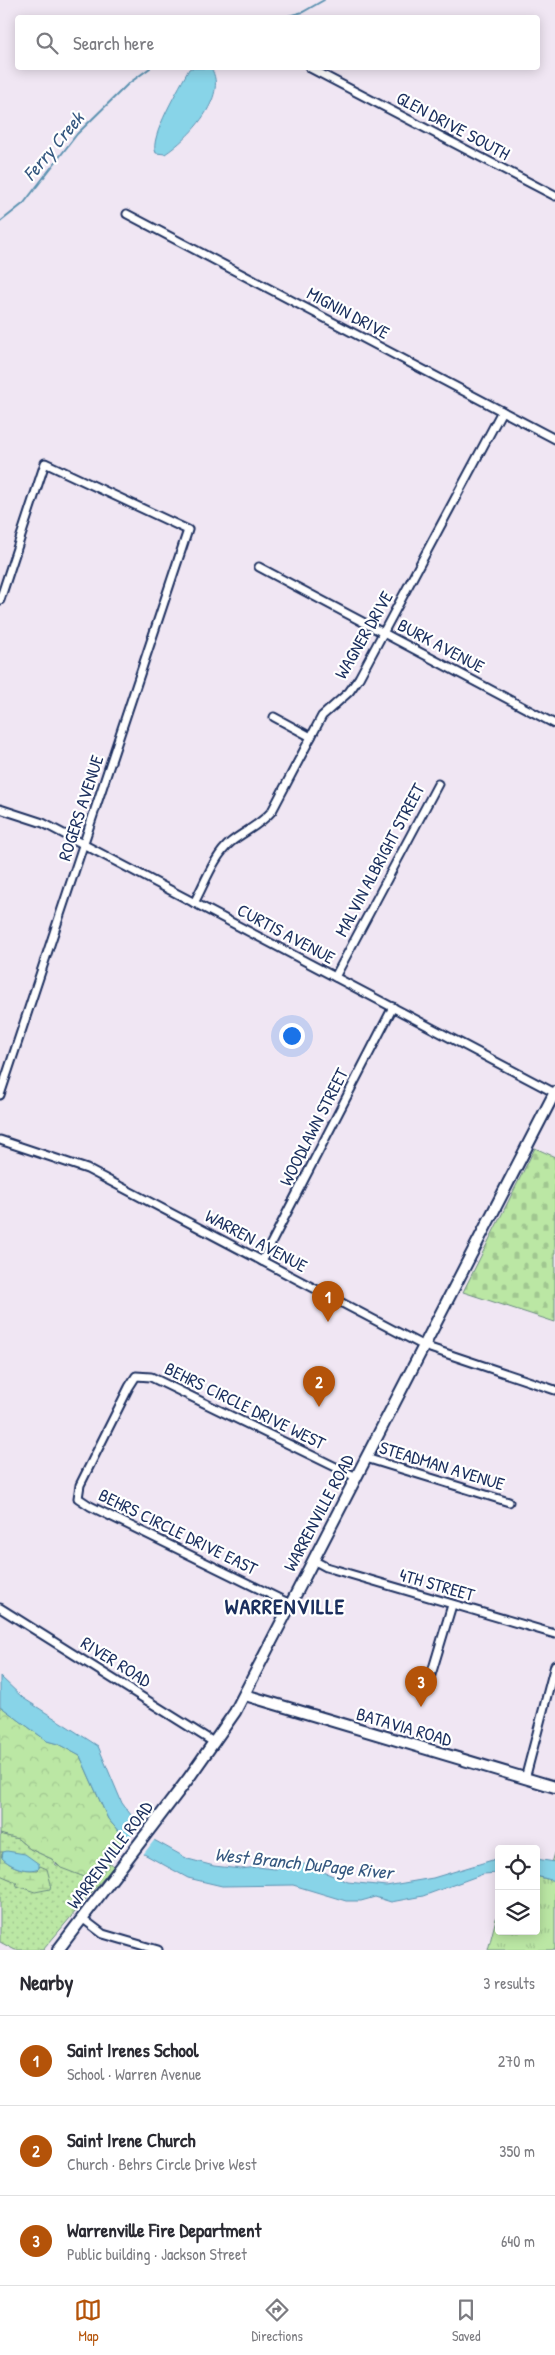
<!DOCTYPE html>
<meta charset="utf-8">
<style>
:root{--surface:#fff;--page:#f7f7f7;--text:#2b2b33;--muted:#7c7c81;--line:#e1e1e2;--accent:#b45309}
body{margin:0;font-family:"Patrick Hand",sans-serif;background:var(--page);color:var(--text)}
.controls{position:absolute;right:15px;bottom:15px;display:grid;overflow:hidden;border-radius:5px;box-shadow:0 2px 12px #0003}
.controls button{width:45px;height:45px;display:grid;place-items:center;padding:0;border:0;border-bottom:1px solid var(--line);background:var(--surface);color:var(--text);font:25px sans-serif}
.you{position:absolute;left:291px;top:1035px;width:18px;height:18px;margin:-12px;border:4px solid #fff;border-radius:50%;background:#1a73e8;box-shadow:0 0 0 8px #1a73e833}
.badge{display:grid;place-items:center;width:32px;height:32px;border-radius:50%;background:var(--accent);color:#fff;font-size:16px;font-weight:700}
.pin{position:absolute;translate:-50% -41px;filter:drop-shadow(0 1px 2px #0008)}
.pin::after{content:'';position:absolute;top:26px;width:18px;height:15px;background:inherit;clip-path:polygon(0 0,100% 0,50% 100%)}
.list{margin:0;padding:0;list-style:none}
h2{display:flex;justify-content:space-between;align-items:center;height:65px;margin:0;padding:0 20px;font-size:21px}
h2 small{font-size:16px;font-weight:400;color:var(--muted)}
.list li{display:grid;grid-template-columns:32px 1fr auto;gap:15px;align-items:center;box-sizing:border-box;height:90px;padding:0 20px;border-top:1px solid var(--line)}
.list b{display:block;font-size:19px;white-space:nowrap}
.list p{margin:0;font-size:16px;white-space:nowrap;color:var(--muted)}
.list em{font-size:16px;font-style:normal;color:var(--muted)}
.icon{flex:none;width:28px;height:28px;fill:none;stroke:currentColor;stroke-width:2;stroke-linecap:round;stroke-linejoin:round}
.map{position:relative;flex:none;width:555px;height:1950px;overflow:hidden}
.search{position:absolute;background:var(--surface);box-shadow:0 2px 12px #0003;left:15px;right:15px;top:15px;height:55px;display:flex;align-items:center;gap:12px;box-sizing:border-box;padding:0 18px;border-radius:5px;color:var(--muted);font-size:19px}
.sheet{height:335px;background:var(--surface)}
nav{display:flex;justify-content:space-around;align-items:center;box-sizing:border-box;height:70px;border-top:1px solid var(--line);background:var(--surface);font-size:14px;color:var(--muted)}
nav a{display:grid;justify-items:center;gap:2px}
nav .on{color:var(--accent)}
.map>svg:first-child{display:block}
.grass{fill:url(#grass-dots);stroke:#6b8b81}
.forest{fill:url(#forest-crowns);stroke:#6b8b81}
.wetland{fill:url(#wetland-marsh);stroke:#6b8b81}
.cemetery{fill:url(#cemetery-stones);stroke:#6b8b81}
.park{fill:url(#park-tufts);stroke:#6b8b81}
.water{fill:#88d4e8;stroke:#5c92b1}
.pier{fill:#f0e6f3}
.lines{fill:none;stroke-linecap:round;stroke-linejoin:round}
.stream{stroke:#5c92b1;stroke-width:2}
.minor-casing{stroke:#1b2f5e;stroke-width:11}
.secondary-casing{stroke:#1b2f5e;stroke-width:14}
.minor{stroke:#fff;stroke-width:7}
.secondary{stroke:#fff;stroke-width:10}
.labels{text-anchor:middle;stroke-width:4.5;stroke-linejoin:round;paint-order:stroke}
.street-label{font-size:18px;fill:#1b2f5e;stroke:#fff}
.water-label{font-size:19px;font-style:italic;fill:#365880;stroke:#fff}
.district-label{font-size:22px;font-weight:bold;letter-spacing:1px;fill:#1b2f5e;stroke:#fff}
</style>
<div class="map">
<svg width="555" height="1950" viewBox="0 0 555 1950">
<defs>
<pattern id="grass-dots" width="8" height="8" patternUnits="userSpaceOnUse" patternTransform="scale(1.25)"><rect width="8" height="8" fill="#bbe7a4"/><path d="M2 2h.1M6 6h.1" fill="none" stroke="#a0c690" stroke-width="1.8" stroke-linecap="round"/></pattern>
<pattern id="forest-crowns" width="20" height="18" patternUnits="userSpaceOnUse" patternTransform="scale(1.25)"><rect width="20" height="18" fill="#bbe7a4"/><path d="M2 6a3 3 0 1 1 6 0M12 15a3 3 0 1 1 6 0" fill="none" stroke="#a0c690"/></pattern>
<pattern id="wetland-marsh" width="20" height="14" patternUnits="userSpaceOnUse" patternTransform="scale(1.25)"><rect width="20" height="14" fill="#bbe7a4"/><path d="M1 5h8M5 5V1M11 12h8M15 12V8" fill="none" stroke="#a0c690"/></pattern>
<pattern id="cemetery-stones" width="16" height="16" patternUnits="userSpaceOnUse" patternTransform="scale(1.25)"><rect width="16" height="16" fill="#bbe7a4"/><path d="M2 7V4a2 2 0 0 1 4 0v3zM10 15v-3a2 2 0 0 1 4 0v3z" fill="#a0c690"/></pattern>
<pattern id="park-tufts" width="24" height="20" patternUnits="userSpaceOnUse" patternTransform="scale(1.25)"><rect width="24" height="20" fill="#bbe7a4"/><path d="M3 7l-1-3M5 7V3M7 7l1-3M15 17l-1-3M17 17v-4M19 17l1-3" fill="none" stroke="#a0c690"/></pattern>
</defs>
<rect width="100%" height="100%" fill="#f0e6f3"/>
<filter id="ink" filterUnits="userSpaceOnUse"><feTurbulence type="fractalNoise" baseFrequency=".02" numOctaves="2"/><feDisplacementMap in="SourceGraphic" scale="10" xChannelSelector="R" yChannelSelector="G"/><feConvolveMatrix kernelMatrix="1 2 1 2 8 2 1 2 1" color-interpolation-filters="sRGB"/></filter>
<g filter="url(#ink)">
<!-- grass -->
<polygon class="grass" points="0,1834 18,1839 30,1849 52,1859 56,1865 95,1881 110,1863 114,1866 43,1950 15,1950 0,1942"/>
<!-- forest -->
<polygon class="forest" points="0,1706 47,1741 58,1744 80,1756 108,1819 127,1841 95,1881 61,1868 52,1859 30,1849 18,1839 0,1834"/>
<!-- wetland -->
<path class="wetland" d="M 0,1852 L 3,1852 L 1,1856 C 10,1868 23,1870 37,1870 L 40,1866 L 47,1869 L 51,1884 L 50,1889 L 35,1892 L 17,1886 L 16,1882 L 0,1875 Z"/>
<!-- cemetery -->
<polygon class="cemetery" points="535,1148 555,1157 555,1322 463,1292"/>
<!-- park -->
<polygon class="park" points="555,1853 555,1950 488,1950 499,1907 499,1931 536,1931 536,1876 547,1879"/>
<!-- water -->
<g class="water">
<path d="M 191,68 L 211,68 C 229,97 188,139 165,154 L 156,153 C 148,138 181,85 189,69 Z"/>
<polygon points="0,1676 23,1698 98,1746 122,1803 134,1819 154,1840 188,1859 214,1866 241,1869 257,1867 275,1869 304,1864 348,1882 386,1886 433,1878 499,1858 499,1873 483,1874 423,1896 391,1902 375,1897 361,1901 346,1901 293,1885 222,1886 188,1878 144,1854 127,1841 108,1819 80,1756 58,1744 47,1741 0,1706"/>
<path d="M 7,1851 L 25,1854 L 39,1864 L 39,1868 C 27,1873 11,1867 2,1858 L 3,1852 Z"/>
<polygon points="536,1859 555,1862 555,1881 536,1876"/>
</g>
<!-- pier -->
<polygon class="pier" points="140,1823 156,1838 142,1856 125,1843"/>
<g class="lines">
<!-- stream -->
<g class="stream">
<polyline points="281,18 303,12 324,0"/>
<polyline points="0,222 24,203 77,134 128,84 150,68"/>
</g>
<!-- minor casing -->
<g class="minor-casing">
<g id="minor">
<polyline points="310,68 555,196"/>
<polyline points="127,214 555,439"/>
<polyline points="259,567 555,724"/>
<polyline points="0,600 45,463 188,530 0,1095"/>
<polyline points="274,717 311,737"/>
<polyline points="0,809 43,823 555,1093"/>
<path d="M 194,903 C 205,883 214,856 231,842 C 245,831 260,825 272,811 L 322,716 L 349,692 L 359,678 L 502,411"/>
<polyline points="335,977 438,784"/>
<polyline points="0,1140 87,1169 424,1346 555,1390"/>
<polyline points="262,1261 393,1007"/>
<polyline points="366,1458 509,1502"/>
<polyline points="313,1560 326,1567 555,1634"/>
<polyline points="290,1604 90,1506 78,1498 80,1485 129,1387 136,1376 151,1377 356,1477"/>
<polyline points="0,1608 215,1743"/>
<polyline points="428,1685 452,1605"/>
<polyline points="525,1779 555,1665"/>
<polyline points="82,1918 103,1934 158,1950"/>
</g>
</g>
<!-- secondary casing -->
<g class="secondary-casing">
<g id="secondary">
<polyline points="245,1695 555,1787"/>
<polyline points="58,1950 188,1779 235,1712 555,1092"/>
</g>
</g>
<!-- minor -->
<use href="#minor" class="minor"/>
<!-- secondary -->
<use href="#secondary" class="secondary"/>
</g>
</g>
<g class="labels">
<!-- street labels -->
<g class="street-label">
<text transform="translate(453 126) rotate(28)" y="6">GLEN DRIVE SOUTH</text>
<text transform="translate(348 313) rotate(28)" y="6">MIGNIN DRIVE</text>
<text transform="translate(364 635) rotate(-60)" y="6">WAGNER DRIVE</text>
<text transform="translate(441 646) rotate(28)" y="6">BURK AVENUE</text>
<text transform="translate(81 808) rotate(-72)" y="6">ROGERS AVENUE</text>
<text transform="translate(380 860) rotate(-62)" y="6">MALVIN ALBRIGHT STREET</text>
<text transform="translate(286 934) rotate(28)" y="6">CURTIS AVENUE</text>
<text transform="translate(314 1127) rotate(-63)" y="6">WOODLAWN STREET</text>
<text transform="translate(256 1241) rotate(28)" y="6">WARREN AVENUE</text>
<text transform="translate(245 1406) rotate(26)" y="6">BEHRS CIRCLE DRIVE WEST</text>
<text transform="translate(442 1466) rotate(17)" y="6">STEADMAN AVENUE</text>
<text transform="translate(319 1513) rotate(-62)" y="6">WARRENVILLE ROAD</text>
<text transform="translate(178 1532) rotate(26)" y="6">BEHRS CIRCLE DRIVE EAST</text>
<text transform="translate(437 1585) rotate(16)" y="6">4TH STREET</text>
<text transform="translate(116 1662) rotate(32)" y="6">RIVER ROAD</text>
<text transform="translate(404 1727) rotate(16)" y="6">BATAVIA ROAD</text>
<text transform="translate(110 1855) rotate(-53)" y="6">WARRENVILLE ROAD</text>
</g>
<!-- water labels -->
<g class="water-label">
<text transform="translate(53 146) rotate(-50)" y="7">Ferry Creek</text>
<text transform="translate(304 1863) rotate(6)" y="7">West Branch DuPage River</text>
</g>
<!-- district labels -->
<g class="district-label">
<text x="285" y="1614">WARRENVILLE</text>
</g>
</g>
</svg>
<div class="controls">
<button><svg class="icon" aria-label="locate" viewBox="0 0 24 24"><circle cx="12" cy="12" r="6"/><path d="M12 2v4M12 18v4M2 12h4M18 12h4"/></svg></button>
<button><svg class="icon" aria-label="layers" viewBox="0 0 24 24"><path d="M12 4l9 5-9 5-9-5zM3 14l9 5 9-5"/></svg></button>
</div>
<div class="you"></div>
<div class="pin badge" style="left:328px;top:1322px">1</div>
<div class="pin badge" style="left:319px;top:1407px">2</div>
<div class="pin badge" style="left:421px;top:1707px">3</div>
<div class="search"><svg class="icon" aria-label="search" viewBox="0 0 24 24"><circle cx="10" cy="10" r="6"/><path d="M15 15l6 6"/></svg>Search here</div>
</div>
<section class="sheet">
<h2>Nearby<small>3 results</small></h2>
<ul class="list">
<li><span class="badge">1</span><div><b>Saint Irenes School</b><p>School · Warren Avenue</p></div><em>270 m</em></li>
<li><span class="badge">2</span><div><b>Saint Irene Church</b><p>Church · Behrs Circle Drive West</p></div><em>350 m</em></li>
<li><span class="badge">3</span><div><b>Warrenville Fire Department</b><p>Public building · Jackson Street</p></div><em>640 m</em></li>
</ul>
</section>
<nav>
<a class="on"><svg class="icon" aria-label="map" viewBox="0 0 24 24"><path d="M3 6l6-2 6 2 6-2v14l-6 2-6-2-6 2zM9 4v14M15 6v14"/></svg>Map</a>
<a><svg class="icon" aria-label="directions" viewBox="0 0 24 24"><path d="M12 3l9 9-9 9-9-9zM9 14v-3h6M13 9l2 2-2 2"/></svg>Directions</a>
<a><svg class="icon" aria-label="saved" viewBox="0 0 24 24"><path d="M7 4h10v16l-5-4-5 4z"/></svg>Saved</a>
</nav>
